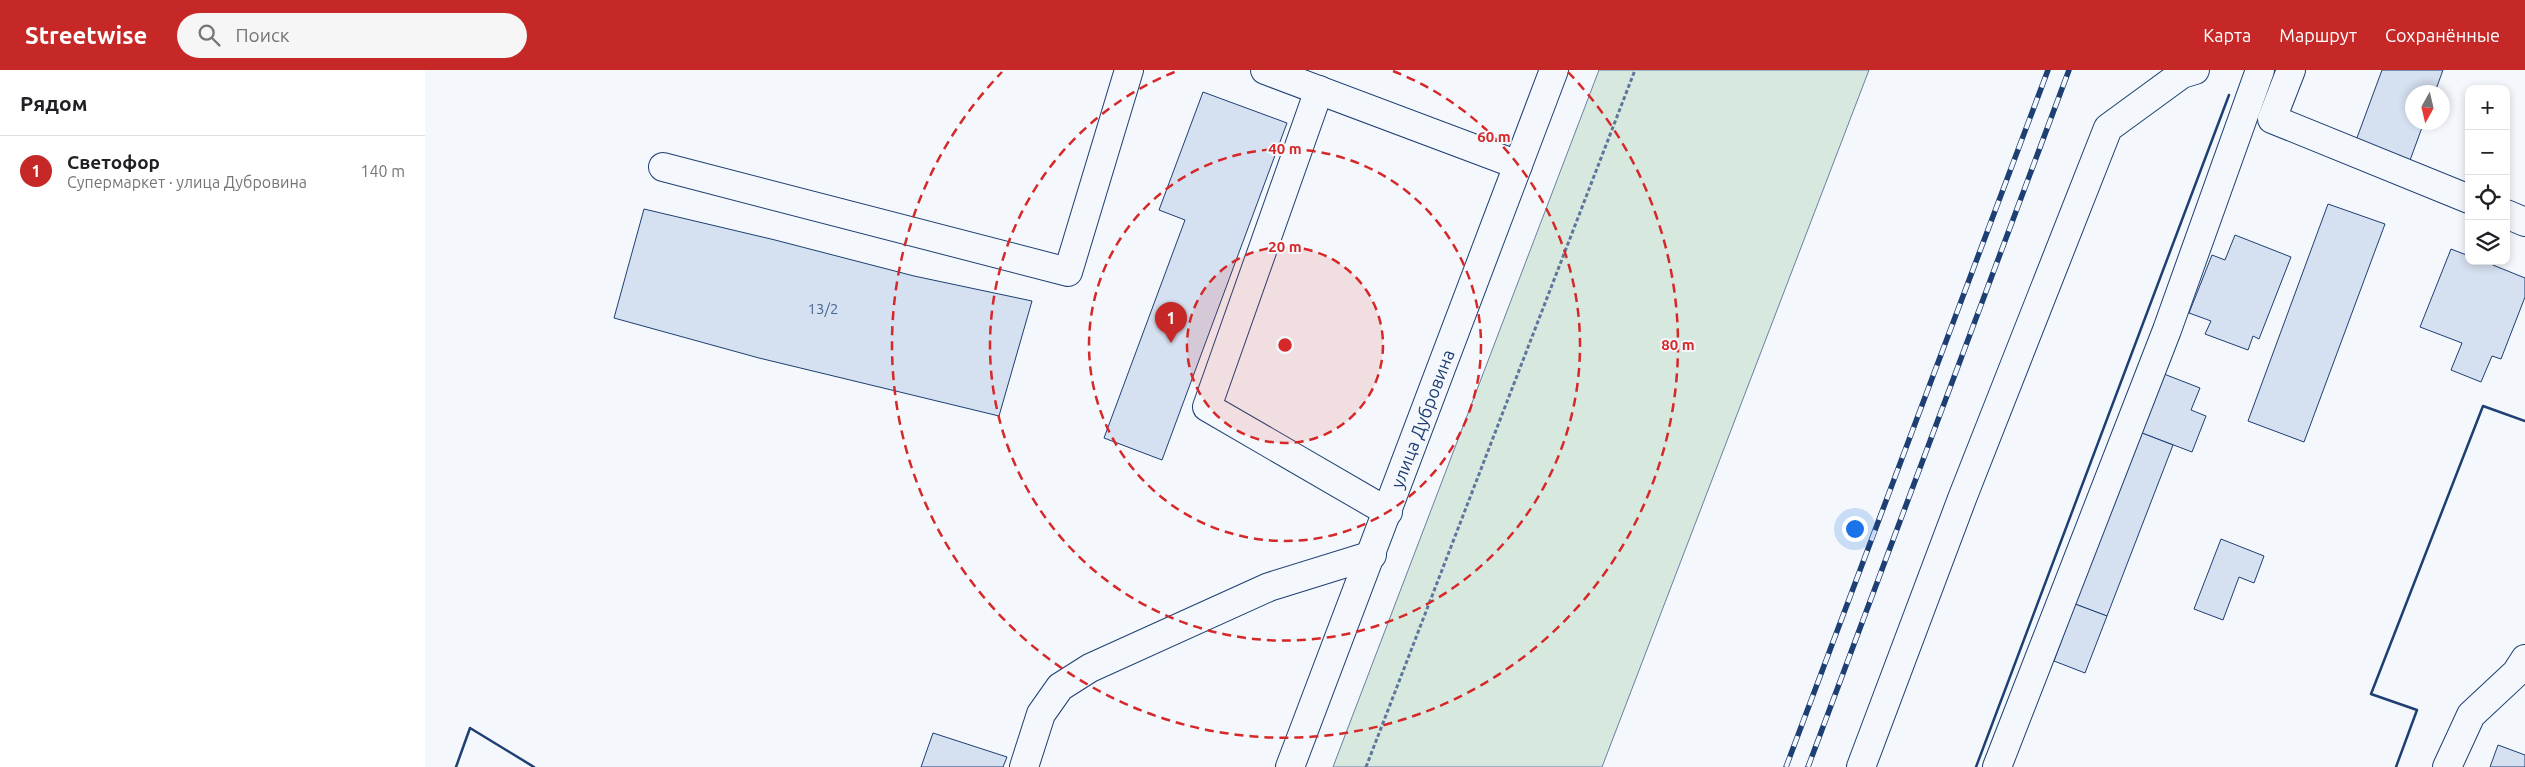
<!DOCTYPE html>
<html lang="ru">
<meta charset="utf-8">
<style>
:root{--surface:#fff;--page:#f6f6f6;--text:#202124;--muted:#757577;--line:#e0e0e0;--accent:#c62828}
body{margin:0;font-family:Ubuntu,sans-serif;background:var(--page);color:var(--text)}
.controls{position:absolute;right:15px;top:15px;display:grid;overflow:hidden;border-radius:10px;box-shadow:0 2px 8px #0003}
.controls button{width:45px;height:45px;display:grid;place-items:center;padding:0;border:0;border-bottom:1px solid var(--line);background:var(--surface);color:var(--text);font:25px sans-serif}
.compass{position:absolute;left:1980px;top:15px;width:45px;height:45px;border-radius:50%;background:var(--surface);box-shadow:0 2px 8px #0003;rotate:188deg}
.you{position:absolute;left:1429px;top:458px;width:18px;height:18px;margin:-12px;border:4px solid #fff;border-radius:50%;background:#1a73e8;box-shadow:0 0 0 8px #1a73e833}
.badge{display:grid;place-items:center;width:32px;height:32px;border-radius:50%;background:var(--accent);color:#fff;font-size:16px;font-weight:700}
.pin{position:absolute;translate:-50% -41px;filter:drop-shadow(0 1px 2px #0008)}
.pin::after{content:'';position:absolute;top:26px;width:18px;height:15px;background:inherit;clip-path:polygon(0 0,100% 0,50% 100%)}
.list{margin:0;padding:0;list-style:none}
h2{display:flex;justify-content:space-between;align-items:center;height:65px;margin:0;padding:0 20px;font-size:21px}
h2 small{font-size:16px;font-weight:400;color:var(--muted)}
.list li{display:grid;grid-template-columns:32px 1fr auto;gap:15px;align-items:center;box-sizing:border-box;height:70px;padding:0 20px;border-top:1px solid var(--line)}
.list b{display:block;font-size:19px;white-space:nowrap}
.list p{margin:0;font-size:16px;white-space:nowrap;color:var(--muted)}
.list em{font-size:16px;font-style:normal;color:var(--muted)}
.icon{flex:none;width:28px;height:28px;fill:none;stroke:currentColor;stroke-width:2;stroke-linecap:round;stroke-linejoin:round}
.map{position:relative;flex:none;width:2100px;height:697px;overflow:hidden}
header{display:flex;align-items:center;gap:30px;box-sizing:border-box;height:70px;padding:0 25px;background:var(--accent);color:#fff}
header strong{font-size:24px}
nav{display:flex;gap:28px;margin-inline-start:auto;font-size:18px}
.search{width:350px;height:45px;background:var(--page);display:flex;align-items:center;gap:12px;box-sizing:border-box;padding:0 18px;border-radius:28px;color:var(--muted);font-size:19px}
main{display:flex}
aside{flex:1;background:var(--surface)}
.map>svg:first-child{display:block}
.green{fill:#d7e8df;stroke:#687fa3}
.building{fill:#d5e0f0;stroke:#1d3f73}
.lines{fill:none;stroke-linecap:round;stroke-linejoin:round}
.minor-casing{stroke:#1d3f73;stroke-width:30}
.major-casing{stroke:#1d3f73;stroke-width:30}
.path{stroke:#5e769c;stroke-width:3;stroke-dasharray:4 2.5;stroke-linecap:butt}
.minor{stroke:#f4f7fb;stroke-width:28}
.major{stroke:#f4f7fb;stroke-width:28}
.rail-casing{stroke:#1d3f73;stroke-width:5.5}
.rail{stroke:#f4f7fb;stroke-width:4;stroke-dasharray:11;stroke-linecap:butt}
.wall{stroke:#1d3f73;stroke-width:2.5}
.ring{fill:none;stroke:#d62828;stroke-width:2.5;stroke-dasharray:9 6}
.labels{text-anchor:middle;stroke-width:4;stroke-linejoin:round;paint-order:stroke}
.number-label{font-size:15px;fill:#4b6792}
.street-label{font-size:18px;fill:#1d3f73;stroke:#f4f7fb}
.centre{fill:#d62828;stroke:#f4f7fb;stroke-width:2.5}
.ring-label{font-size:15px;text-anchor:middle;font-weight:bold;fill:#d62828;stroke:#f4f7fb;stroke-width:4;stroke-linejoin:round;paint-order:stroke}
</style>
<header>
<strong>Streetwise</strong>
<div class="search"><svg class="icon" aria-label="search" viewBox="0 0 24 24"><circle cx="10" cy="10" r="6"/><path d="M15 15l6 6"/></svg>Поиск</div>
<nav><a>Карта</a><a>Маршрут</a><a>Сохранённые</a></nav>
</header>
<main>
<aside>
<h2>Рядом<small></small></h2>
<ul class="list">
<li><span class="badge">1</span><div><b>Светофор</b><p>Супермаркет · улица Дубровина</p></div><em>140 m</em></li>
</ul>
</aside>
<div class="map">
<svg width="2100" height="697" viewBox="0 0 2100 697">
<rect width="100%" height="100%" fill="#f4f7fb"/>
<!-- green -->
<polygon class="green" points="1174,0 1444,0 1177,697 908,697"/>
<!-- building -->
<g class="building">
<polygon points="1957,0 2018,0 2010,22 1988,22 1988,52 1999,52 1980,104 1926,84"/>
<polygon points="778,22 862,53 737,390 679,368 760,150 734,140"/>
<polygon points="1903,134 1960,154 1879,372 1823,351"/>
<polygon points="219,139 350,170 489,206 607,231 574,346 334,288 189,248"/>
<polygon points="1810,165 1866,187 1834,269 1828,266 1823,280 1780,264 1786,251 1764,243 1787,185 1800,190"/>
<polygon points="2026,179 2044,186 2044,191 2058,191 2100,208 2100,227 2076,289 2067,286 2056,312 2026,300 2037,273 1995,257"/>
<polygon points="1739,304 1775,318 1766,340 1781,346 1767,382 1717,363"/>
<polygon points="1717,363 1748,375 1682,546 1650,534"/>
<polygon points="1796,469 1839,486 1829,513 1814,507 1798,550 1769,539"/>
<polygon points="1650,534 1682,546 1660,603 1629,591"/>
<polygon points="508,663 582,687 578,697 496,697"/>
<polygon points="2073,675 2100,685 2100,697 2065,697"/>
</g>
<g class="lines">
<!-- minor casing -->
<g class="minor-casing">
<g id="minor">
<polyline points="840,0 1093,95"/>
<polyline points="1866,0 1847,49 2044,129"/>
<polyline points="894,20 782,337 963,442"/>
<polyline points="238,97 643,202 704,0"/>
<polyline points="2081,144 2100,152"/>
<polyline points="599,697 616,644 635,617 665,598 844,517 947,485"/>
<polyline points="1436,697 1538,426 1683,58 1757,4 1770,0"/>
<polyline points="1572,697 1742,260 1835,0"/>
<polyline points="2022,697 2046,645 2091,603 2100,589"/>
</g>
</g>
<!-- major casing -->
<g class="major-casing">
<polyline id="major" points="865,697 1129,0"/>
</g>
<!-- path -->
<polyline class="path" points="941,697 1210,0"/>
<!-- minor -->
<use href="#minor" class="minor"/>
<!-- major -->
<use href="#major" class="major"/>
<!-- rail casing -->
<g class="rail-casing">
<g id="rail">
<polyline points="1361,697 1623,0"/>
<polyline points="1383,697 1644,0"/>
</g>
</g>
<!-- rail -->
<use href="#rail" class="rail"/>
<!-- wall -->
<g class="wall">
<polyline points="31,697 45,658 109,697"/>
<polyline points="1551,697 1804,25"/>
<polyline points="1971,697 1992,640 1946,624 2058,336 2100,351"/>
</g>
</g>
<!-- distance rings -->
<circle cx="860" cy="275" r="98" fill="#d62828" fill-opacity=".12"/>
<g class="ring">
<circle cx="860" cy="275" r="98"/>
<circle cx="860" cy="275" r="196"/>
<path d="M968 1A295 295 0 1 1 752 1"/>
<path d="M1143 2A393 393 0 1 1 577 2"/>
</g>
<g class="labels">
<!-- number labels -->
<g class="number-label">
<text x="398" y="244">13/2</text>
</g>
<!-- street labels -->
<g class="street-label">
<text transform="translate(998 349) rotate(-69)" y="6">улица Дубровина</text>
</g>
</g>
<circle cx="860" cy="275" r="8" class="centre"/>
<g class="ring-label">
<text x="1069" y="72">60 m</text>
<text x="860" y="84">40 m</text>
<text x="860" y="182">20 m</text>
<text x="1253" y="280">80 m</text>
</g>
</svg>
<div class="controls">
<button>+</button>
<button>−</button>
<button><svg class="icon" aria-label="locate" viewBox="0 0 24 24"><circle cx="12" cy="12" r="6"/><path d="M12 2v4M12 18v4M2 12h4M18 12h4"/></svg></button>
<button><svg class="icon" aria-label="layers" viewBox="0 0 24 24"><path d="M12 4l9 5-9 5-9-5zM3 14l9 5 9-5"/></svg></button>
</div>
<svg class="compass" viewBox="-18 -18 36 36"><path d="M0-13l5 13h-10z" fill="#e53935"/><path d="M0 13l5-13h-10z" fill="#757577"/></svg>
<div class="you"></div>
<div class="pin badge" style="left:746px;top:273px">1</div>
</div>
</main>
